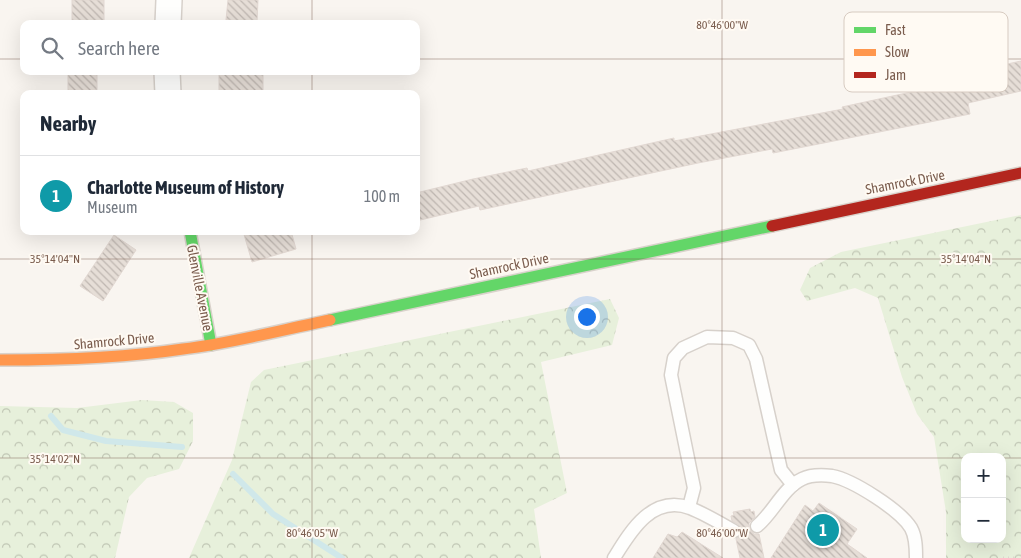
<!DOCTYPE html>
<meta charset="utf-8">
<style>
:root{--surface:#fff;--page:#f2f2f3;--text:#1f2937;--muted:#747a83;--line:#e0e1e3;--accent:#5c585b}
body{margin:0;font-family:"Asap Condensed",sans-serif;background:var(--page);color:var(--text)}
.controls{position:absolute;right:15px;bottom:15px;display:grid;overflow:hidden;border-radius:10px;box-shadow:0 5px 20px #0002}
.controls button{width:45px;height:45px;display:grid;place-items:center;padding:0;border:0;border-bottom:1px solid var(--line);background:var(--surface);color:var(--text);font:25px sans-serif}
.you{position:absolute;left:586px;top:316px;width:18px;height:18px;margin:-12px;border:4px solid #fff;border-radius:50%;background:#1a73e8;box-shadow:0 0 0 8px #1a73e833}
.badge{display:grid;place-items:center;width:32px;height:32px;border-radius:50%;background:var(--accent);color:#fff;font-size:16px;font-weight:700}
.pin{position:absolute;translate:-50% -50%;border:2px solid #fff;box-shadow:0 1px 5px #0006}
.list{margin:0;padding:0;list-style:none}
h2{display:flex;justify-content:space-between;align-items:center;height:65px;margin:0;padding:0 20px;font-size:21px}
h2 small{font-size:16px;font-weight:400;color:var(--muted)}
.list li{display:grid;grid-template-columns:32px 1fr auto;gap:15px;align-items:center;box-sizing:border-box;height:80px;padding:0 20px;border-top:1px solid var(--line)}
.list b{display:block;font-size:19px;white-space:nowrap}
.list p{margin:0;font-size:16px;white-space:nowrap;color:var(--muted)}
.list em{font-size:16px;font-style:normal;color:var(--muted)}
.icon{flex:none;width:28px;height:28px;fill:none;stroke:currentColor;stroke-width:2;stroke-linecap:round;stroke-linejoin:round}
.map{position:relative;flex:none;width:1021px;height:558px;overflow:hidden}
.search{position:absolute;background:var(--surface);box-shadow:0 5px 20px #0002;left:20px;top:20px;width:400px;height:55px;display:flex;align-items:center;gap:12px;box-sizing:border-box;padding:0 18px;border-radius:10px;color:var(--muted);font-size:19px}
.panel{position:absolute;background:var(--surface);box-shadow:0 5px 20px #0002;left:20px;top:90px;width:400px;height:145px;border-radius:10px}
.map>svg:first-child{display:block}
.forest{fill:url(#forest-crowns);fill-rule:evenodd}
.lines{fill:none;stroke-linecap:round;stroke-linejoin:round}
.stream{stroke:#d0e8ea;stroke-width:6}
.building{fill:url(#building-back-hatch);stroke:#e2d8d2}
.lane-casing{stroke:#d7d1cb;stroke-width:15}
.street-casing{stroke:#d7d1cb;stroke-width:28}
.fast-casing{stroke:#d9d2cb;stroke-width:14}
.slow-casing{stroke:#d9d2cb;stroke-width:14}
.jam-casing{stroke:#d9d2cb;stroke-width:14}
.path{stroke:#dcd5d0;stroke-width:3;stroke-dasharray:1 4;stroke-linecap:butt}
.lane{stroke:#fefefd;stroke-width:12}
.street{stroke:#fefefd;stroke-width:25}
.fast{stroke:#63d668;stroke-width:11}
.slow{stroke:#ff974d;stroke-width:11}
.jam{stroke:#b3261e;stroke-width:11}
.ticks{fill:none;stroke:#7a5c4d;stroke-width:1;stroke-opacity:0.45}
.labels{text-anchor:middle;stroke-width:4;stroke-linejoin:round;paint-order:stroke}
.street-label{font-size:14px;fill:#7a5c4d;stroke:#fffaf3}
.key{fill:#fffaf3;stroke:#d7cbc1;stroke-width:1}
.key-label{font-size:14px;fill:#7a5c4d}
.ticks-label{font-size:12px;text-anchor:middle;fill:#7a5c4d;stroke:#fffaf3;stroke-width:4;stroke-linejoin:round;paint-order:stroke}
</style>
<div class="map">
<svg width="1021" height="558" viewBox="0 0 1021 558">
<defs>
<pattern id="forest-crowns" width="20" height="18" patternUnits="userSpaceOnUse" patternTransform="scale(1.25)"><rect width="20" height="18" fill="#e7f0db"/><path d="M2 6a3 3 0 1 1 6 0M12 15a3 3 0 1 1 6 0" fill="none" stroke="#c0c6b4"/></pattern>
<pattern id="building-back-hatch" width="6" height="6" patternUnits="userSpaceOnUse" patternTransform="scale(1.25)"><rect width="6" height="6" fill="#e6ded7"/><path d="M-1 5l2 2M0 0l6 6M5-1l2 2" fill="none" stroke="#bfb7b1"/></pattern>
</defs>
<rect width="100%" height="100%" fill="#f9f5f0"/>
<!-- forest -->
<g class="forest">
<path d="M 1021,215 L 1021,558 L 946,558 L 946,512 L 934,437 L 917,414 L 902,377 L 878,298 L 855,288 L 807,301 L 800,290 L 810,268 L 841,252 ZM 965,457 L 1002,457 L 1002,539 L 965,539 Z"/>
<polygon points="610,299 619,318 612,345 541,362 567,493 534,509 541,558 189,558 232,460 251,382 264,370"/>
<polygon points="142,400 174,402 193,413 193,441 179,469 147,478 129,497 115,558 0,558 0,406 77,408"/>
</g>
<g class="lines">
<!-- stream -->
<g class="stream">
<polyline points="51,416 63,430 106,441 182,447"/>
<polyline points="233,474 273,514 342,558"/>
</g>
</g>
<!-- building -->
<g class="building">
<rect x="72" y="0" width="32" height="24"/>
<polygon points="228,0 258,0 257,22 226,20"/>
<polygon points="945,59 950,84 991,76 989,68 1021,61 1021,91 968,103 970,114 773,153 772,149 698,163 480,210 479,206 416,221 416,193 473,179 527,168 528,171 674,138 674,141 843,109 842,107 911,92 906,66"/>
<rect x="68" y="71" width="29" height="23"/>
<rect x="219" y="71" width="44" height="21"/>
<polygon points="243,231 291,231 296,249 252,262"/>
<polygon points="114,235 136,250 103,301 80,286"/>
<polygon points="819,503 857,529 847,544 867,558 771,558 805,505 813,511"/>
<polygon points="750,509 751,512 754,511 755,517 749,523 749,528 754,534 759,534 764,558 740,558 736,539 741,535 742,530 738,524 732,521 731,516 734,515 733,512"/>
<polygon points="682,532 723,558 653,558 668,534 677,537"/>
</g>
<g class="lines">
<!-- lane casing -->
<g class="lane-casing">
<g id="lane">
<polyline points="689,507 694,488 671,375 674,358 683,348 707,337 733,338 749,345 756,359 781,470 793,485"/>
<path d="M 757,526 C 773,513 783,488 802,479 C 810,475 823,475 832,476 C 853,480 900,510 911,528 C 916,537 916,548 916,558"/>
<path d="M 614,558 C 630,532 652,494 690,508 C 705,514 720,523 734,531"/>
</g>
</g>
<!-- street casing -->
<g class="street-casing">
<g id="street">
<polyline points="168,24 169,0"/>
<polyline points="167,71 168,94"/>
</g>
</g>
<!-- fast casing -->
<g class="fast-casing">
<g id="fast">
<polyline points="190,231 211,345"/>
<polyline points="330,320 772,226"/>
</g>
</g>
<!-- slow casing -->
<g class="slow-casing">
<path id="slow" d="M 0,360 C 61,360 123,358 183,349 C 233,343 281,330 330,320"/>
</g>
<!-- jam casing -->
<g class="jam-casing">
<polyline id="jam" points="772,226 1021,173"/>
</g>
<!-- path -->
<polyline class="path" points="1003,558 1015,558"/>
<!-- lane -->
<use href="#lane" class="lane"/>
<!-- street -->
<use href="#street" class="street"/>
<!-- fast -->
<use href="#fast" class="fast"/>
<!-- slow -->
<use href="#slow" class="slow"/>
<!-- jam -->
<use href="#jam" class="jam"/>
</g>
<!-- ticks -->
<path class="ticks" d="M 312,0 L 312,24M 722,0 L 722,558M 0,59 L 24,59M 416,59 L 1021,59M 312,71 L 312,94M 312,231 L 312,558M 0,259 L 1021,259M 0,458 L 965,458M 1002,458 L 1021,458"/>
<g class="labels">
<!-- street labels -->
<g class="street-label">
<text transform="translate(905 182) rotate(-11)" y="5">Shamrock Drive</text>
<text transform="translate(509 266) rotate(-12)" y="5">Shamrock Drive</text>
<text transform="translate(200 288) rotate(79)" y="5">Glenville Avenue</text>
<text transform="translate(114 341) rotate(-5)" y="5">Shamrock Drive</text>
</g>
</g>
<!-- legend -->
<rect x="844" y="12" width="164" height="80" rx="8" class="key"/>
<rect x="854" y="27" width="22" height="6" fill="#63d668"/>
<rect x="854" y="49" width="22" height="7" fill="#ff974d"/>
<rect x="854" y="72" width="22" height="6" fill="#b3261e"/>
<g class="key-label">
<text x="885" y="35">Fast</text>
<text x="885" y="57">Slow</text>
<text x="885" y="80">Jam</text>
</g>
<g class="ticks-label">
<text x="722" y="29">80°46'00"W</text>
<text x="55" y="263">35°14'04"N</text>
<text x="966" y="263">35°14'04"N</text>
<text x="55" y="463">35°14'02"N</text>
<text x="312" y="537">80°46'05"W</text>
<text x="722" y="537">80°46'00"W</text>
</g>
</svg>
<div class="controls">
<button>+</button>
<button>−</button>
</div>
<div class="you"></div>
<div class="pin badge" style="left:823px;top:530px;background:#0f9aa8">1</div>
<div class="search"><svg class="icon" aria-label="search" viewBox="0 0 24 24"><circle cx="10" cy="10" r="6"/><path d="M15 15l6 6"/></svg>Search here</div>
<section class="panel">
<h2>Nearby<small></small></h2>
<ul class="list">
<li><span class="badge" style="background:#0f9aa8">1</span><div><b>Charlotte Museum of History</b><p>Museum</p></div><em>100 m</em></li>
</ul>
</section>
</div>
